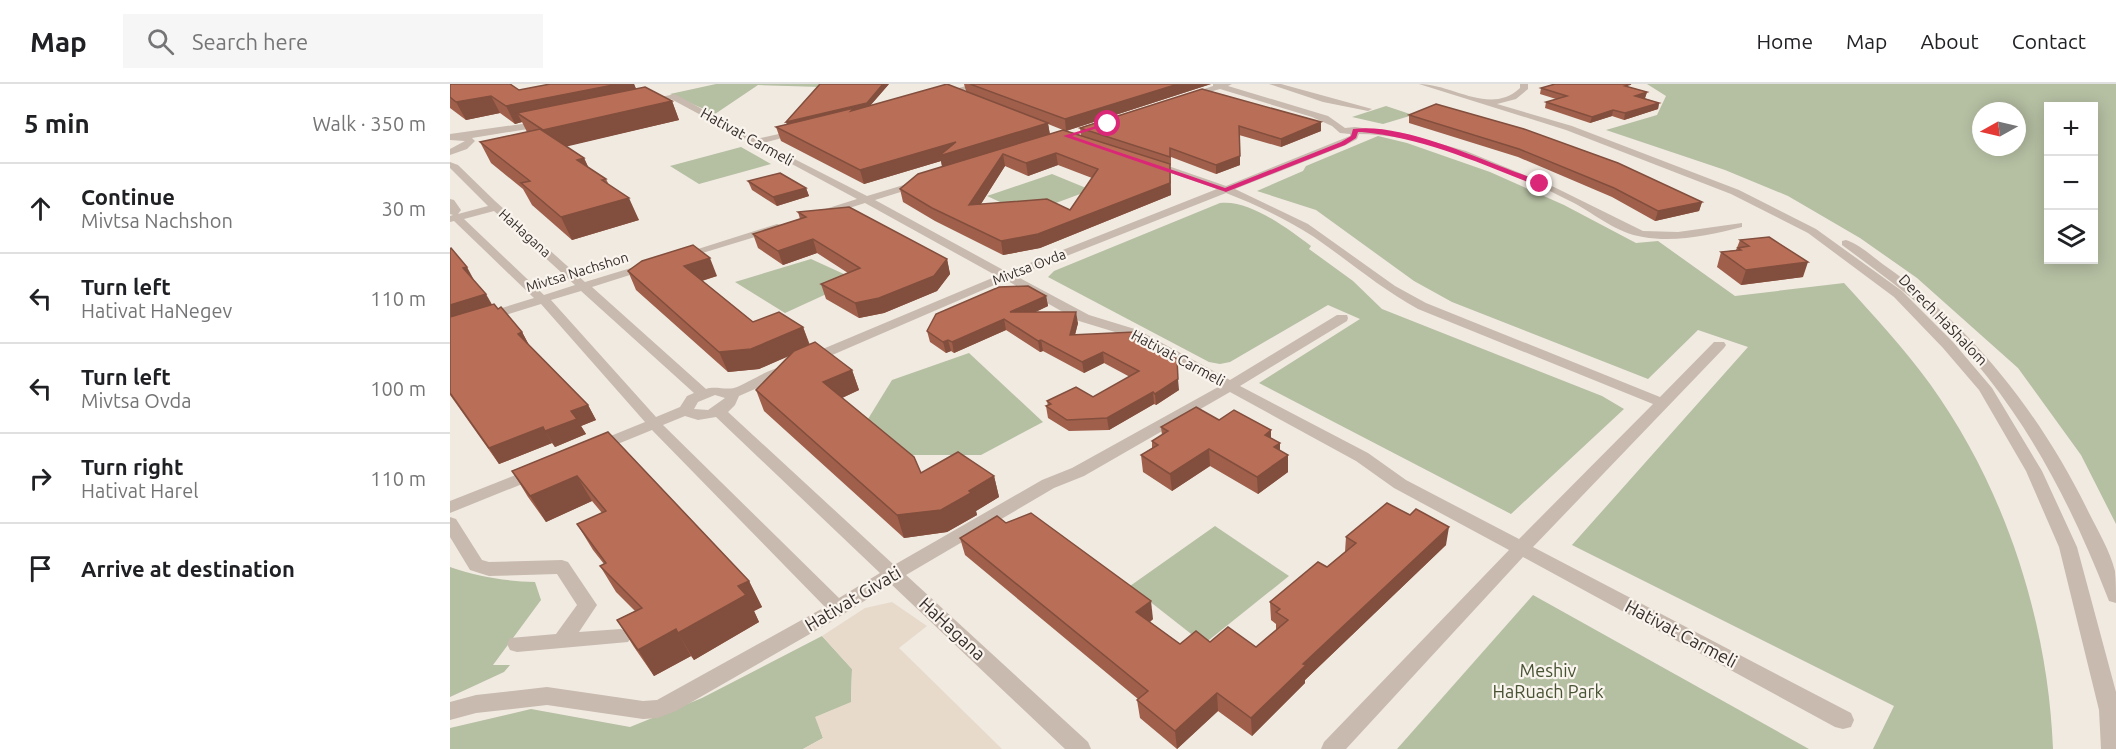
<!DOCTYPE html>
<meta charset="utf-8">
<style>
:root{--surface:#fff;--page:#f6f6f6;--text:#202124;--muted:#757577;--line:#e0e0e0}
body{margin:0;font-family:Ubuntu,sans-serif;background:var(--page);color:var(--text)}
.controls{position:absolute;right:18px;top:18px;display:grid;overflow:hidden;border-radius:0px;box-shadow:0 3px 15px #0003}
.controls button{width:54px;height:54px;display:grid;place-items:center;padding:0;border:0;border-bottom:2px solid var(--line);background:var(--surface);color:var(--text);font:30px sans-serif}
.compass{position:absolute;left:1522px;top:18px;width:54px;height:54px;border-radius:50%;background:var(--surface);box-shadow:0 3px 15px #0003;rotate:262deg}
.stop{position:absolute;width:18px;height:18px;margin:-14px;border:4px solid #db2777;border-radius:50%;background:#fff}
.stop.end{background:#db2777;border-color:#fff;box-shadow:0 2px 6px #0008}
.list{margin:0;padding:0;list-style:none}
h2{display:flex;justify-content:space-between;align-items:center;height:78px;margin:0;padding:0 24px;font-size:26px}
h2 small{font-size:20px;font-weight:400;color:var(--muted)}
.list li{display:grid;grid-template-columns:39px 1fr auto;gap:18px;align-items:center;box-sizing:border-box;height:90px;padding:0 24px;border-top:2px solid var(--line)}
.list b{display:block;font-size:22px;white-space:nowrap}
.list p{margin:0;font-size:20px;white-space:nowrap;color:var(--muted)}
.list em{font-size:20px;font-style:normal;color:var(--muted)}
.icon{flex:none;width:33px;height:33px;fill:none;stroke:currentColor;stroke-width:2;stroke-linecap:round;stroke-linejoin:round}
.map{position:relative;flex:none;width:1666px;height:665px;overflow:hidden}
header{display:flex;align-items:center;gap:36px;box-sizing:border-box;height:84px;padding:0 30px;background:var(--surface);border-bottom:2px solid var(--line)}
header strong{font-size:28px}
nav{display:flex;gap:33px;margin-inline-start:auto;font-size:21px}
.search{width:420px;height:54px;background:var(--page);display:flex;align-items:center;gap:15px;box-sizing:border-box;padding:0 21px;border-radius:0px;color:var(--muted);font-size:22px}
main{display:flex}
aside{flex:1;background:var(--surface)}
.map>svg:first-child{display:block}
.green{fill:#b5bfa2;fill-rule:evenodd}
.plaza{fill:#e7daca}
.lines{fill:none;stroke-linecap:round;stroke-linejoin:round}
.minor{fill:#c8baae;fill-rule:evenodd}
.wall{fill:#9f5f4b;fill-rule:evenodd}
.shaded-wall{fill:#824e3d}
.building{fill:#b96f57;stroke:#824e3d;stroke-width:1.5;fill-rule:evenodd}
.route{fill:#db2777}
.labels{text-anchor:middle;stroke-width:4.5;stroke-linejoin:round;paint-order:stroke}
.far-street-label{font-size:14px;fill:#382f2c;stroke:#f9f4ed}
.street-label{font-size:15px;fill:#382f2c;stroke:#f9f4ed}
.near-street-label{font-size:18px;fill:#382f2c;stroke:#f9f4ed}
.near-park-label{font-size:18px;fill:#475332;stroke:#f9f4ed}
</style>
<header>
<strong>Map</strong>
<div class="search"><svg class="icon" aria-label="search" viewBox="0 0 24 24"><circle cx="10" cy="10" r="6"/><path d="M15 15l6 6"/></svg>Search here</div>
<nav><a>Home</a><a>Map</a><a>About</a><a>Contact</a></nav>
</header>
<main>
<aside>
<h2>5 min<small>Walk · 350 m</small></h2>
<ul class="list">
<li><svg class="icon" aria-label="ahead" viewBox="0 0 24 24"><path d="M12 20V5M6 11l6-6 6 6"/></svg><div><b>Continue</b><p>Mivtsa Nachshon</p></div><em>30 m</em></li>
<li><svg class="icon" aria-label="left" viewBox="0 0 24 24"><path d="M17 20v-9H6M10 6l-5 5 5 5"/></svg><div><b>Turn left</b><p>Hativat HaNegev</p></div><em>110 m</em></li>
<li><svg class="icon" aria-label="left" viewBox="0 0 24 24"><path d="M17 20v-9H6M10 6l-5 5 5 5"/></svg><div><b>Turn left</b><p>Mivtsa Ovda</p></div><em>100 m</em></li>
<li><svg class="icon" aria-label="right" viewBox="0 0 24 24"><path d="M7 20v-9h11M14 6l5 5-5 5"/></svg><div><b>Turn right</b><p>Hativat Harel</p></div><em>110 m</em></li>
<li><svg class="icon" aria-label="arrive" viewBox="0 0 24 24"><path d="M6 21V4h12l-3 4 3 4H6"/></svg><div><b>Arrive at destination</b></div></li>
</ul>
</aside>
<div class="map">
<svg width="1666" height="665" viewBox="0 0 1666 665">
<rect width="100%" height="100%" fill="#f1eae1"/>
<!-- green -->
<g class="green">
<polygon points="266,0 375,0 371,3 308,1 265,30 220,10"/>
<path d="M 1197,0 L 1666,0 L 1666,440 L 1631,371 L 1568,284 L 1467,194 L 1410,154 L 1338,112 L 1275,86 L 1156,46 L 1207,31 L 1216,12 ZM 1598,22 L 1644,22 L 1644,176 L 1598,176 ZM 1531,27 L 1567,27 L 1567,63 L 1531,63 Z"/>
<polygon points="936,22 963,31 933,40 902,33"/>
<path d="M 928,52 L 957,59 L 1040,88 L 1114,121 L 1186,159 L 1208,157 L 1285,212 L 1394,199 C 1424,232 1454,264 1480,300 C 1555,404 1598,537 1603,665 L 1423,665 L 1444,622 L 1122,461 L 1298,263 L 1248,246 L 1198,295 L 1002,218 L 964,197 L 866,126 L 807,107 L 853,87 L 856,82 Z"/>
<polygon points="291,63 321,80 249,100 220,82"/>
<polygon points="602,90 641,106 576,130 537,112"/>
<path d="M 770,119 C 800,115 839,146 861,162 L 859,165 L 903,197 L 932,225 L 1152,312 L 1174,325 L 1061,430 L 809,299 L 910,235 L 878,221 L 780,278 L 770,280 L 759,278 L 598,193 L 604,187 Z"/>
<polygon points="361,175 407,196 335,229 285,198"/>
<polygon points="519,269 593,338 531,371 461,371 418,335 442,296"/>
<polygon points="765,442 839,492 754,560 680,502"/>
<path d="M 0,483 C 28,493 55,497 85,498 L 91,516 L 43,581 L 60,581 L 54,588 L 0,613 Z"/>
<polygon points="1083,511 1359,665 947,665"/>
<polygon points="372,552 402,585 401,619 366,633 373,654 353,665 0,665 0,644 81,625 180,643 252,614"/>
</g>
<!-- plaza -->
<polygon class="plaza" points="442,518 477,542 449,564 552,665 353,665 373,654 365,633 401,618 402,585 372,552 415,524"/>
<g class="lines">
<!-- minor -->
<g class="minor">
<polygon points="523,0 536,0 491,12 487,10"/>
<path d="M 763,0 L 782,0 L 778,2 L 878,32 L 895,44 L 905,43 L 952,49 L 1016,67 L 1104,103 L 1193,147 L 1228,148 L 1292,139 L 1292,143 C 1260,151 1226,159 1193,153 C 1167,149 1146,131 1124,119 C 1059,86 983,51 909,50 L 907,55 L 896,61 L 785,105 L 858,140 L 945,202 L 976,219 L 1210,313 L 1264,258 L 1274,258 L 1276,261 L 1274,264 L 1083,463 L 1401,629 L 1404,636 L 1401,643 L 1393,645 L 1385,643 L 1073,473 L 896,665 L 871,665 L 874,658 L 1059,466 L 944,404 L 906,377 L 780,308 L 634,392 L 604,404 L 456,491 L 638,658 L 641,665 L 615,665 L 441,500 L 386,535 L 226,627 L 208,634 L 193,635 L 97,621 L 26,629 L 0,636 L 0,618 L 26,611 L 97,603 L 193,617 L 207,616 L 375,523 L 202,346 L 153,366 L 141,366 L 139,363 L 141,360 L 195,338 L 91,220 L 0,248 L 0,240 L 84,214 L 4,137 L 0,138 L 0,132 L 3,131 L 0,130 L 0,115 L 4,116 L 11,126 L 8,130 L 38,122 L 0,84 L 0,78 L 8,81 L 45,117 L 135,198 L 194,180 L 202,180 L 202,184 L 142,203 L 256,305 C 265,302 275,306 284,304 C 299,299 326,279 341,283 L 343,286 L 341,289 L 289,312 L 285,321 L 278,328 L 444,481 L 592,396 L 622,384 L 770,302 L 678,252 L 629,237 L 556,196 L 366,278 L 356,278 L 354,275 L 356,272 L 547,192 L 415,119 L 374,132 L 366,132 L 366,128 L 407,115 L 221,15 L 196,19 L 192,17 L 225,10 L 306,55 L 351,45 L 351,49 L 313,59 L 417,112 L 467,97 L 473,97 L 473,101 L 425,116 L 557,188 L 767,105 L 698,81 L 698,77 L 704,77 L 776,102 L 900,52 L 900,50 L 890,49 L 882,42 L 862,33 L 770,5 L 737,14 L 733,12 L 763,2 ZM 776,109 C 807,121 836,135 864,153 C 899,177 930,204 968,225 L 1203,320 L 1069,455 L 956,396 L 918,369 L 790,302 L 897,237 L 898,234 L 897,231 L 887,231 L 780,296 L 688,246 L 639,231 L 566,192 ZM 44,127 L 125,201 L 94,211 L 14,135 ZM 131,207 L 244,309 L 237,312 L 230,323 L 206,333 L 101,216 ZM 265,311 L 275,314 L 258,326 L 244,325 L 248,318 ZM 235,332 L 248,336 L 266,333 L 430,489 L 389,514 L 213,341 Z"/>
<polygon points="819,0 831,0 922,25 918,27 873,18"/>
<path d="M 969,0 C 1003,0 1040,32 1070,4 L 1070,0 L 1078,0 L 1078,5 L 1066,15 L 1047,20 L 1122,42 L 1289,106 L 1366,145 L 1452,207 L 1503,258 L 1542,304 L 1592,387 L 1627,463 L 1666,608 L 1666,665 L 1651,665 L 1649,626 L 1609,463 L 1576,387 L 1529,306 L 1493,264 L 1444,213 L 1358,149 L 1281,110 L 1116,46 Z"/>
<polygon points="93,37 97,40 96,42 22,54 25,57 17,65 0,71 0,65 15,57 0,56 0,50"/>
<polygon points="327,140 331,141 331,145 236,174 232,175 226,172"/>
<path d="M 1396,156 C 1409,160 1423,173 1434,181 C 1522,242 1592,332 1639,429 C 1648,447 1660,467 1665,487 C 1666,497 1666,509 1666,519 L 1659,517 L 1657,512 C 1616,407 1564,310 1482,232 C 1454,206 1423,184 1392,161 L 1392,157 Z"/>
<polygon points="86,383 92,384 94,388 92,392 0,429 0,417"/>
<polygon points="0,433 6,435 32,476 39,478 112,476 118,478 147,521 129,548 171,545 178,548 181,553 178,558 67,568 60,566 57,560 60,554 106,550 127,521 107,490 39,492 20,486 0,453"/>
</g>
</g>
<!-- wall -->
<g class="wall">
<polygon points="0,0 69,6 184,0 186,5 222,17 229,36 116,62 134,74 138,83 156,95 159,101 189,136 122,156 82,121 73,105 41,79 30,58 77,48 72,38 65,40 50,29 16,36 0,24"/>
<path d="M 439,0 L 420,22 L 516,7 L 514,0 L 761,0 L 616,47 L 631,51 L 630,44 L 752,5 L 871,47 L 831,63 L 789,51 L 790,81 L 766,90 L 721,73 L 721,82 L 720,81 L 721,111 L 590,164 L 553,171 L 485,137 L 453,118 L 450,105 L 492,83 L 491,77 L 414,100 L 331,57 L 326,43 L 337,41 ZM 598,40 L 613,46 L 600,50 ZM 608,81 L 642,94 L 620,126 L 531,120 L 555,82 L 578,92 Z"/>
<polygon points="1091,4 1182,4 1197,8 1195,14 1194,14 1209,19 1208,25 1174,36 1162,32 1140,39 1095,24 1096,18 1106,15 1090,10"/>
<polygon points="959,31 1252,118 1249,127 1205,137 1162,113 1068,73 959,39"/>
<polygon points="298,97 356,104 359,112 327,122 302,106"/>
<polygon points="348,128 497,175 500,190 487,207 434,229 409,234 376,215 371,200 398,189 367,169 333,181 308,164 303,150 350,135"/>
<polygon points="1290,156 1353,193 1291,201 1267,183 1271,168 1286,166"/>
<polygon points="0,165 42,221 72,248 79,261 138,321 146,336 131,342 136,350 105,363 102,359 49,380 0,311"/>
<polygon points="178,187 267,192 252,197 303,238 353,243 360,261 402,286 409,306 392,314 471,389 544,392 549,413 526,427 527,431 497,448 454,454 314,327 306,306 340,271 309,285 278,288 186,206"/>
<polygon points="596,212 598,222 585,228 628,239 625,251 687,249 688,257 729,306 706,321 704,320 659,346 619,347 598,334 596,322 598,322 597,317 643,313 680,293 654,279 634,289 593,267 590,268 556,246 504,269 501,267 496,269 480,258 477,247"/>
<polygon points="769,336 821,346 821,354 830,359 830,367 838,388 808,410 760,382 722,407 693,388 691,371 702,364 702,357 712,351 711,343"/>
<polygon points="158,348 299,497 312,523 304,527 309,538 244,576 241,572 204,592 184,563 167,536 185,527 166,508 150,482 154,480 143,466 127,440 152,429 142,417 96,438 78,413 62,387"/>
<polygon points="556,439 703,535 700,538 730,560 760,558 806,563 826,546 826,540 821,536 820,518 877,483 895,468 896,453 996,461 855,596 855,599 802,652 768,627 727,665 690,634 687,616 688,615 515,471 510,454"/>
</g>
<!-- shaded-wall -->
<g class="shaded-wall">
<polygon points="168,0 184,0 190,14 67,29 72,38 65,40 56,22"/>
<polygon points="433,0 439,0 418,24 338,44 336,38"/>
<polygon points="728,0 761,0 616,47 615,35"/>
<polygon points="1197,8 1195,14 1183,18 1185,12"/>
<polygon points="41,12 50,29 16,36 6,18"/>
<polygon points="222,17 229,36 102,66 93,46"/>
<polygon points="1209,19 1208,25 1174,36 1175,29"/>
<polygon points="1163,26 1162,32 1140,39 1142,33"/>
<polygon points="871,38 871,47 831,63 831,55"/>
<polygon points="598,39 600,52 493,86 491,77 414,100 410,86 506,58"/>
<polygon points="606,69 608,81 578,92 576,79"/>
<polygon points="553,70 555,82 522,134 519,121"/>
<polygon points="790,72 790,81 766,90 766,81"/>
<polygon points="134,74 144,95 127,76"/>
<polygon points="720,80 721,111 590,164 553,171 551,157"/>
<polygon points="356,104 359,112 327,122 323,113"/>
<polygon points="179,114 189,136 122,156 111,133"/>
<polygon points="1252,118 1249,127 1205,137 1208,127"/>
<polygon points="363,155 367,169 333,181 328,167"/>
<polygon points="260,174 267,192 241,200 234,182"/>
<polygon points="497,175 500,190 487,207 434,229 409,234 405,219"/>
<polygon points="1358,178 1353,193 1291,201 1296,186"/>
<polygon points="17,183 24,196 13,184"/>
<polygon points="36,210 44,224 0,238 0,221"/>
<polygon points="596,212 598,222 563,239 560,228"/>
<polygon points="626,228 628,239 622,262 620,251"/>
<polygon points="554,235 556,246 504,269 502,258"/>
<polygon points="353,243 360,263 309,285 278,288 269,268"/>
<polygon points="72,248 80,263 68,250"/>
<polygon points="687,249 688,260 680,253"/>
<polygon points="498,256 501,267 496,269 493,258"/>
<polygon points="591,256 593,267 590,268 588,257"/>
<polygon points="653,268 654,279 634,289 632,278"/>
<polygon points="402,286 409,306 381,319 373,298"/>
<polygon points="728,295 729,306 706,321 705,310"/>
<polygon points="703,308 704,320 659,346 657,334"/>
<polygon points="138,321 146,336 131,342 136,350 105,363 95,347 121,327"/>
<polygon points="93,343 102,359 49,380 39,364"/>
<polygon points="821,346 821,363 815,351"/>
<polygon points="830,359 830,376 824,363"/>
<polygon points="759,365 760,382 722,407 720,390"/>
<polygon points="838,371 838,388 808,410 807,393"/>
<polygon points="127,392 142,417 96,438 80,412"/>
<polygon points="544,392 549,413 526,427 527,431 497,448 454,454 447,431 519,407"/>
<polygon points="999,443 996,461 855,596 855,599 802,652 801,634 853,580"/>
<polygon points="299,497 312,523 304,527 309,538 244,576 228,549 288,502"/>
<polygon points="701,517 703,535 689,546 686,528"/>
<polygon points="226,545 241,572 204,592 188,566"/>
<polygon points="767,609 768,627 727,665 725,647"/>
</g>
<!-- building -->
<g class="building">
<polygon points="0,0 60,0 69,6 100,0 168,0 56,22 41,12 6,18 0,13"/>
<polygon points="370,0 433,0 417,19 336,38"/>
<polygon points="497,0 598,39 489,72 506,58 410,86 326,43 404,24 401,27"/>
<polygon points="520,0 728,0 615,35"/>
<polygon points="1105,0 1181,0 1175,2 1197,8 1185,12 1209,19 1175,29 1163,26 1142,33 1096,18 1117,12 1091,4"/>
<polygon points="195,3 222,17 93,46 67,29"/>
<polygon points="752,5 871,38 831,55 789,42 790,72 766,81 720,64 720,73 630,44"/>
<polygon points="986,20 1074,45 1168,79 1252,118 1208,127 1164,104 1069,65 959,31"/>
<polygon points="90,45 134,74 127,76 156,95 152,96 179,114 111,133 71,99 80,97 30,58"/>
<path d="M 613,46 L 720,80 L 720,99 L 588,150 L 551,157 L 482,124 L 450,105 L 468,90 ZM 606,69 L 648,85 L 620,126 L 597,115 L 519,121 L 553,70 L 576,79 Z"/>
<polygon points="330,89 356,104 323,113 298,97"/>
<polygon points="399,123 497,175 484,192 429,214 405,219 371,200 410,184 363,155 328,167 303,150 356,133 348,128"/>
<polygon points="1319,153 1358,178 1296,186 1271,168 1291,166 1288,164 1299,162 1290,156"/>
<polygon points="243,161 260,174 234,182 303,238 329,228 353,243 301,265 269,268 178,187 192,177"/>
<polygon points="1,164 17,183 13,184 36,210 0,221 0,165"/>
<polygon points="578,202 596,212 560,228 626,228 620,251 685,248 687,249 680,253 727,275 728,295 705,310 703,308 657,334 617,336 596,322 601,320 597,317 626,303 643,313 689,287 653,268 632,278 591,256 588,257 554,235 502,258 498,256 493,258 477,247 486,230 549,203"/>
<polygon points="44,220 48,225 51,223 72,248 68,250 138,321 121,327 127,335 95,347 93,343 39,364 0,309 0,233"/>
<polygon points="365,258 402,286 373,298 464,373 471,389 508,368 544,392 519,407 521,409 491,426 447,431 306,306 344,267"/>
<polygon points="746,323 769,336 784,326 821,346 815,351 830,359 824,363 838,371 807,393 759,365 720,390 691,371 708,361 702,357 718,347 711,343"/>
<polygon points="158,348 299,497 288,502 296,511 228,549 226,545 188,566 167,536 192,524 150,482 156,479 127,440 156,427 127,392 80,412 62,387"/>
<polygon points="937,419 960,431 966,425 999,443 853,580 856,581 801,634 767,609 725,647 687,616 698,607 510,454 547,432 556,439 581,429 701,517 686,528 730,560 746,547 760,558 778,543 806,563 838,536 826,528 830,525 820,518 868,478 877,483 906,459 896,453"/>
</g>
<!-- route -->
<path class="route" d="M 656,39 L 660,40 L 622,52 C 673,70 724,86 775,104 L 891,58 L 901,52 L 903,45 C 947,39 1014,68 1055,84 C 1067,89 1082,93 1093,100 L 1088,102 C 1030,79 973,54 912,48 L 908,48 L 906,54 L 895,61 L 776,108 L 613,52 Z"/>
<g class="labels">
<!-- far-street labels -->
<g class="far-street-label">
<text transform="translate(75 149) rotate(42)" y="5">HaHagana</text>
<text transform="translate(579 183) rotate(-21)" y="5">Mivtsa Ovda</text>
<text transform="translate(127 188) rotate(-17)" y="5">Mivtsa Nachshon</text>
</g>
<!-- street labels -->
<g class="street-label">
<text transform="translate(297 53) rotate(29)" y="5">Hativat Carmeli</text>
<text transform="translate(1493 236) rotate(46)" y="5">Derech HaShalom</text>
<text transform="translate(728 274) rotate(28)" y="5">Hativat Carmeli</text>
</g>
<!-- near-street labels -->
<g class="near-street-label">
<text transform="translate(403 515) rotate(-31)" y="6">Hativat Givati</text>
<text transform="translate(502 545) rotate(43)" y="6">HaHagana</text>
<text transform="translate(1231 550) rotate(28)" y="6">Hativat Carmeli</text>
</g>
<!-- near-park labels -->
<g class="near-park-label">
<text x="1098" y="593">Meshiv<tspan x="1098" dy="21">HaRuach Park</tspan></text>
</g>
</g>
</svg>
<div class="controls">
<button>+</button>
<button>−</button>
<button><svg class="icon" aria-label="layers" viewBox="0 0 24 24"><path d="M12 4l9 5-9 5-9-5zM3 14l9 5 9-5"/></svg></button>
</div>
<svg class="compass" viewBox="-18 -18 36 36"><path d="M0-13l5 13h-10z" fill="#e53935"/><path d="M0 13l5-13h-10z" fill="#757577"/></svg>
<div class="stop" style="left:658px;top:40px"></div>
<div class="stop end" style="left:1090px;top:100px"></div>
</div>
</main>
